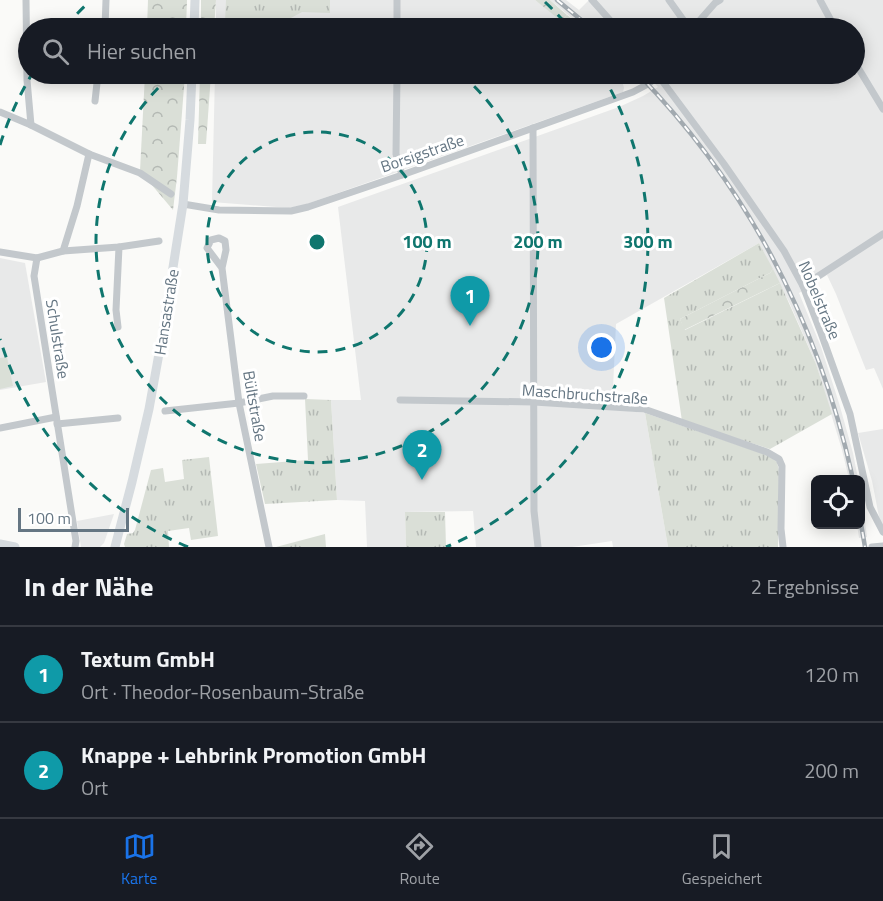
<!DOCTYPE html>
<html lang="de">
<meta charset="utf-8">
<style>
:root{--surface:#171b24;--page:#20242c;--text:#f1f3f6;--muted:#9ea1a6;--line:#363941;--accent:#1a73e8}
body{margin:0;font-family:"Titillium Web",sans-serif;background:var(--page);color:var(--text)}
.controls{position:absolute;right:18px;bottom:18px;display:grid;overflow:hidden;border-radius:9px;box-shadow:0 3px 15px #0003}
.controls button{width:54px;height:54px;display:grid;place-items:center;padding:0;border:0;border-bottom:2px solid var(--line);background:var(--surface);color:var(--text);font:30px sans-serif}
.scale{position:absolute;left:18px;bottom:15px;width:111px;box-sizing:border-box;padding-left:6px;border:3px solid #657683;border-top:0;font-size:16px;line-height:21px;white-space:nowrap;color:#657683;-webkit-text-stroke:4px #fff;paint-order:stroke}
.you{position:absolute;left:602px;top:348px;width:21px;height:21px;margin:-15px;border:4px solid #fff;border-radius:50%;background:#1a73e8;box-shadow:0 0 0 9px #1a73e833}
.badge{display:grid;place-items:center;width:39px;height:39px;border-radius:50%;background:var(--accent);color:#fff;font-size:20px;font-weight:700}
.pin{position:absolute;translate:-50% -50px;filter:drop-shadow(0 2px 3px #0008)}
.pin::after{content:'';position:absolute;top:32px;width:21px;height:18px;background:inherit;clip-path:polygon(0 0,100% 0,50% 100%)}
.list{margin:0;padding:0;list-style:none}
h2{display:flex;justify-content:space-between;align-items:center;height:78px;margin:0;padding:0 24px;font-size:26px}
h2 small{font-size:20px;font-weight:400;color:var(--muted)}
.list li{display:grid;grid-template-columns:39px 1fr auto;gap:18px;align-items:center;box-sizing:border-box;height:96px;padding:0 24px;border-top:2px solid var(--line)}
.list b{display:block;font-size:22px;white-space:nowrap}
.list p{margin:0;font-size:20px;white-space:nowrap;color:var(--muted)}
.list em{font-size:20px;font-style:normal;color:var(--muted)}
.icon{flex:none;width:33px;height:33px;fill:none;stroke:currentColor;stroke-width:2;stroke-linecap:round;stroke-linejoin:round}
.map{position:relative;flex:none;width:883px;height:547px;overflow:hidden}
.search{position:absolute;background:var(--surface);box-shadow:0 3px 15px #0003;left:18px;right:18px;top:18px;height:66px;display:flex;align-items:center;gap:15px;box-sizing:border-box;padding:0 21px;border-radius:33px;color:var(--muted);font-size:22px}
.sheet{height:270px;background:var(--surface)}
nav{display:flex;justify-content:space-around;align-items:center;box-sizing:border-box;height:84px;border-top:2px solid var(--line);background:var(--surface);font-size:16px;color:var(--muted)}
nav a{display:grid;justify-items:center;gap:3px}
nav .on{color:var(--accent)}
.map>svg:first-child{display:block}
.built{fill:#e8e9e9}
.grass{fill:url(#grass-tufts)}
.forest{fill:url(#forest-crowns)}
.park{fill:#dadfd7}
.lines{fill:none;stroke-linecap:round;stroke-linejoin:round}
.minor{stroke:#c3c8cc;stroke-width:7}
.major{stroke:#d6dbdf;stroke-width:9}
.rail-casing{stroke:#a2aab0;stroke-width:4.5}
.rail{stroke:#fff;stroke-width:2;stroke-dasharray:7;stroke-linecap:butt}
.ring{fill:none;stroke:#0f766e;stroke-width:3;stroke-dasharray:10 8}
.labels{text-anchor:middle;stroke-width:6;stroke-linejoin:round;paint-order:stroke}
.street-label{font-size:16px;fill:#657683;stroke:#fff}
.centre{fill:#0f766e;stroke:#fff;stroke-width:3}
.ring-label{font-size:18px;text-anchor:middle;font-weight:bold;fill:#0f766e;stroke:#fff;stroke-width:6;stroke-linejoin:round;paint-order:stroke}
</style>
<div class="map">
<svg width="883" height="547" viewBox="0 0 883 547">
<defs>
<pattern id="grass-tufts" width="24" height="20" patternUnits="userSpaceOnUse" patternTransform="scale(1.5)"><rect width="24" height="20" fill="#dadfd7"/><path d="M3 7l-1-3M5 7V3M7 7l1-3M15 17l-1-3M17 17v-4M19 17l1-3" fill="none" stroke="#b4b9b4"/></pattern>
<pattern id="forest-crowns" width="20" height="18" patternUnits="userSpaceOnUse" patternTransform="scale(1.5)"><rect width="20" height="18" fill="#dadfd7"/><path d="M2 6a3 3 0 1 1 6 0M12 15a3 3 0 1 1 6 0" fill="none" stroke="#b4b9b4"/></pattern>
</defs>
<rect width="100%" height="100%" fill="#fafaf8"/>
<!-- built -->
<g class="built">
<polygon points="216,0 535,0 550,11 570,28 216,28"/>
<polygon points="550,0 566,0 579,10 589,0 883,0 883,389 874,368 866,370 836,294 827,275 799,293 821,347 839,403 853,453 858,479 849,479 842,450 816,364 790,304 759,243 616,324 612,409 645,413 668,547 613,547 612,541 572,547 476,547 473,511 405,512 406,547 367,547 365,501 337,500 331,400 361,400 338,207 619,107 643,96 658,87 646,74 854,74 854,28 584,28"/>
<polygon points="215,74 622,74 628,79 623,84 624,88 623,92 304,205 289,208 212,202"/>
<polygon points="0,258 25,263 46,382 0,390"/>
<polygon points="883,429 883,525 880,522 872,481 858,433"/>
<polygon points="861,492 867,537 859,538 857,525 860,524"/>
<polygon points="114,514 104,543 100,547 81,547 77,521"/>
</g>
<!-- grass -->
<g class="grass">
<polygon points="226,0 330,0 330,13 302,12 276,26 225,22"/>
<polygon points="567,15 584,28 570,28 561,21"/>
<polygon points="759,243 773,269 770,273 680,319 685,330 780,283 816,364 832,414 770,449 682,421 664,298"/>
<polygon points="305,399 331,400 337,500 265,504 256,464 308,460"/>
<polygon points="645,413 767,455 777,462 779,471 778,547 668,547"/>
<polygon points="209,457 218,536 191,540 189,528 168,531 169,547 125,547 124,544 127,534 133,533 135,530 151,470 163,468 165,482 184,479 182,460"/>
<polygon points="405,512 445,512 446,547 406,547"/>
<polygon points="325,534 326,547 276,547"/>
</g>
<!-- forest -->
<g class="forest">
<polygon points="148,0 187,0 186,28 147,28"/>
<polygon points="201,0 216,0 214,28 201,28"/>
<polygon points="535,0 550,0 567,15 561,21"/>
<polygon points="145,74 185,74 177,177 173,210 140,171"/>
<polygon points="200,74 211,74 206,144 198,144"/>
<polygon points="773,269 780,283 684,330 680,319 770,273"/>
</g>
<!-- park -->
<polygon class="park" points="7,357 13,386 0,389 0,358"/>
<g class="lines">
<!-- minor -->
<g class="minor">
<polyline points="26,0 27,80 31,125"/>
<polyline points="592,0 617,28"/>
<polyline points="669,0 689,28"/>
<polyline points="820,0 835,28"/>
<polyline points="105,28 106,0"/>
<polyline points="397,28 397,0"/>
<polyline points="693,28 715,3 720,0"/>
<polyline points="854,61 883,109"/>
<polyline points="397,74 396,154 402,175"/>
<polyline points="657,74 724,164 784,251 803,286 821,333 850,414 870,507 883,532"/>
<polyline points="95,101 98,74"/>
<polyline points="0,112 31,125 89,154 140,173 171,194"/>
<polyline points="533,128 534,511 538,547"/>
<polyline points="183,204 219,210 291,211 308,207 402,175 633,92 648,84 660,74"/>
<polyline points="63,251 77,206 89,154"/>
<polyline points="0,252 37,258 63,251 119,247 159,241"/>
<polyline points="37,258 34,276 76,541 75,547"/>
<polyline points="222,268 207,248 211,240 219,238 225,241 226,250 222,268 239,403 269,547"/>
<polyline points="803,286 883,234"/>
<polyline points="118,327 116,310 119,247"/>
<polyline points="400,400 534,402 644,409 767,452 779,459 782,466 781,529 783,547"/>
<polyline points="165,411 239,403 273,396 304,396"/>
<polyline points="57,424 118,418"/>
<polyline points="0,428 56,417"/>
<polyline points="872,547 883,546"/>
</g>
<!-- major -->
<g class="major">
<polyline points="194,28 195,0"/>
<polyline points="0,544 15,547"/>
<polyline points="115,547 132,482 149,409 162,337 183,204 190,120 192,74"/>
</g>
<!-- rail casing -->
<g class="rail-casing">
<g id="rail">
<polyline points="557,0 591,28"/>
<path d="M 638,74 C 749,188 819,325 853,479"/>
<polyline points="860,518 865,547"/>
</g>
</g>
<!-- rail -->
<use href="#rail" class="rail"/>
</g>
<!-- distance rings -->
<g class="ring">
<circle cx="317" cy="242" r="110"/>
<path d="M262 28A221 221 0 0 1 372 28M461 74A221 221 0 1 1 173 74"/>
<path d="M188 547A331 331 0 0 1 0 339M0 145A331 331 0 0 1 32 74M65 27A331 331 0 0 1 89 2M545 2A331 331 0 0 1 569 27M602 74A331 331 0 0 1 446 547"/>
</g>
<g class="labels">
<!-- street labels -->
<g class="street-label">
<text transform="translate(422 153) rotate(-19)" y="6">Borsigstraße</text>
<text transform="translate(820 300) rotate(67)" y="6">Nobelstraße</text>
<text transform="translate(166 312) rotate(-81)" y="6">Hansastraße</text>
<text transform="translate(58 339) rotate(81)" y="6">Schulstraße</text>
<text transform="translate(585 394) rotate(4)" y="6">Maschbruchstraße</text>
<text transform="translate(255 406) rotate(80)" y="6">Bültstraße</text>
</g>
</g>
<circle cx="317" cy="242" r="9" class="centre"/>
<g class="ring-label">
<text x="427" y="248">100 m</text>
<text x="538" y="248">200 m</text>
<text x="648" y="248">300 m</text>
</g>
</svg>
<div class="controls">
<button><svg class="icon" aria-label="locate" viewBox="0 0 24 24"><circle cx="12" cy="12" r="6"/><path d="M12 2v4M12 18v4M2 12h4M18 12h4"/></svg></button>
</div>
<div class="scale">100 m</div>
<div class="you"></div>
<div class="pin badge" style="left:470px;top:326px;background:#0f9aa8">1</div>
<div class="pin badge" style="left:422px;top:480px;background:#0f9aa8">2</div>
<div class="search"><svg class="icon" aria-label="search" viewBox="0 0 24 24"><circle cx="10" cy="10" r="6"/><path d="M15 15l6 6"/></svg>Hier suchen</div>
</div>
<section class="sheet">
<h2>In der Nähe<small>2 Ergebnisse</small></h2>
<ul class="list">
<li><span class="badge" style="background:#0f9aa8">1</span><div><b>Textum GmbH</b><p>Ort · Theodor-Rosenbaum-Straße</p></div><em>120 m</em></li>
<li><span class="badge" style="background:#0f9aa8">2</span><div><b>Knappe + Lehbrink Promotion GmbH</b><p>Ort</p></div><em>200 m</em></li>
</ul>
</section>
<nav>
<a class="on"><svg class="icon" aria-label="map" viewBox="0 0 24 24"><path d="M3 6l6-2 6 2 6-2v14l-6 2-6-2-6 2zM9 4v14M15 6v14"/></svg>Karte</a>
<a><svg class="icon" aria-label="directions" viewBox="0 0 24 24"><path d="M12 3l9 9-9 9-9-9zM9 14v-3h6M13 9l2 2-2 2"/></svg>Route</a>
<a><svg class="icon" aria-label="saved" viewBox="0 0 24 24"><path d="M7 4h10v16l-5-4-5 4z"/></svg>Gespeichert</a>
</nav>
